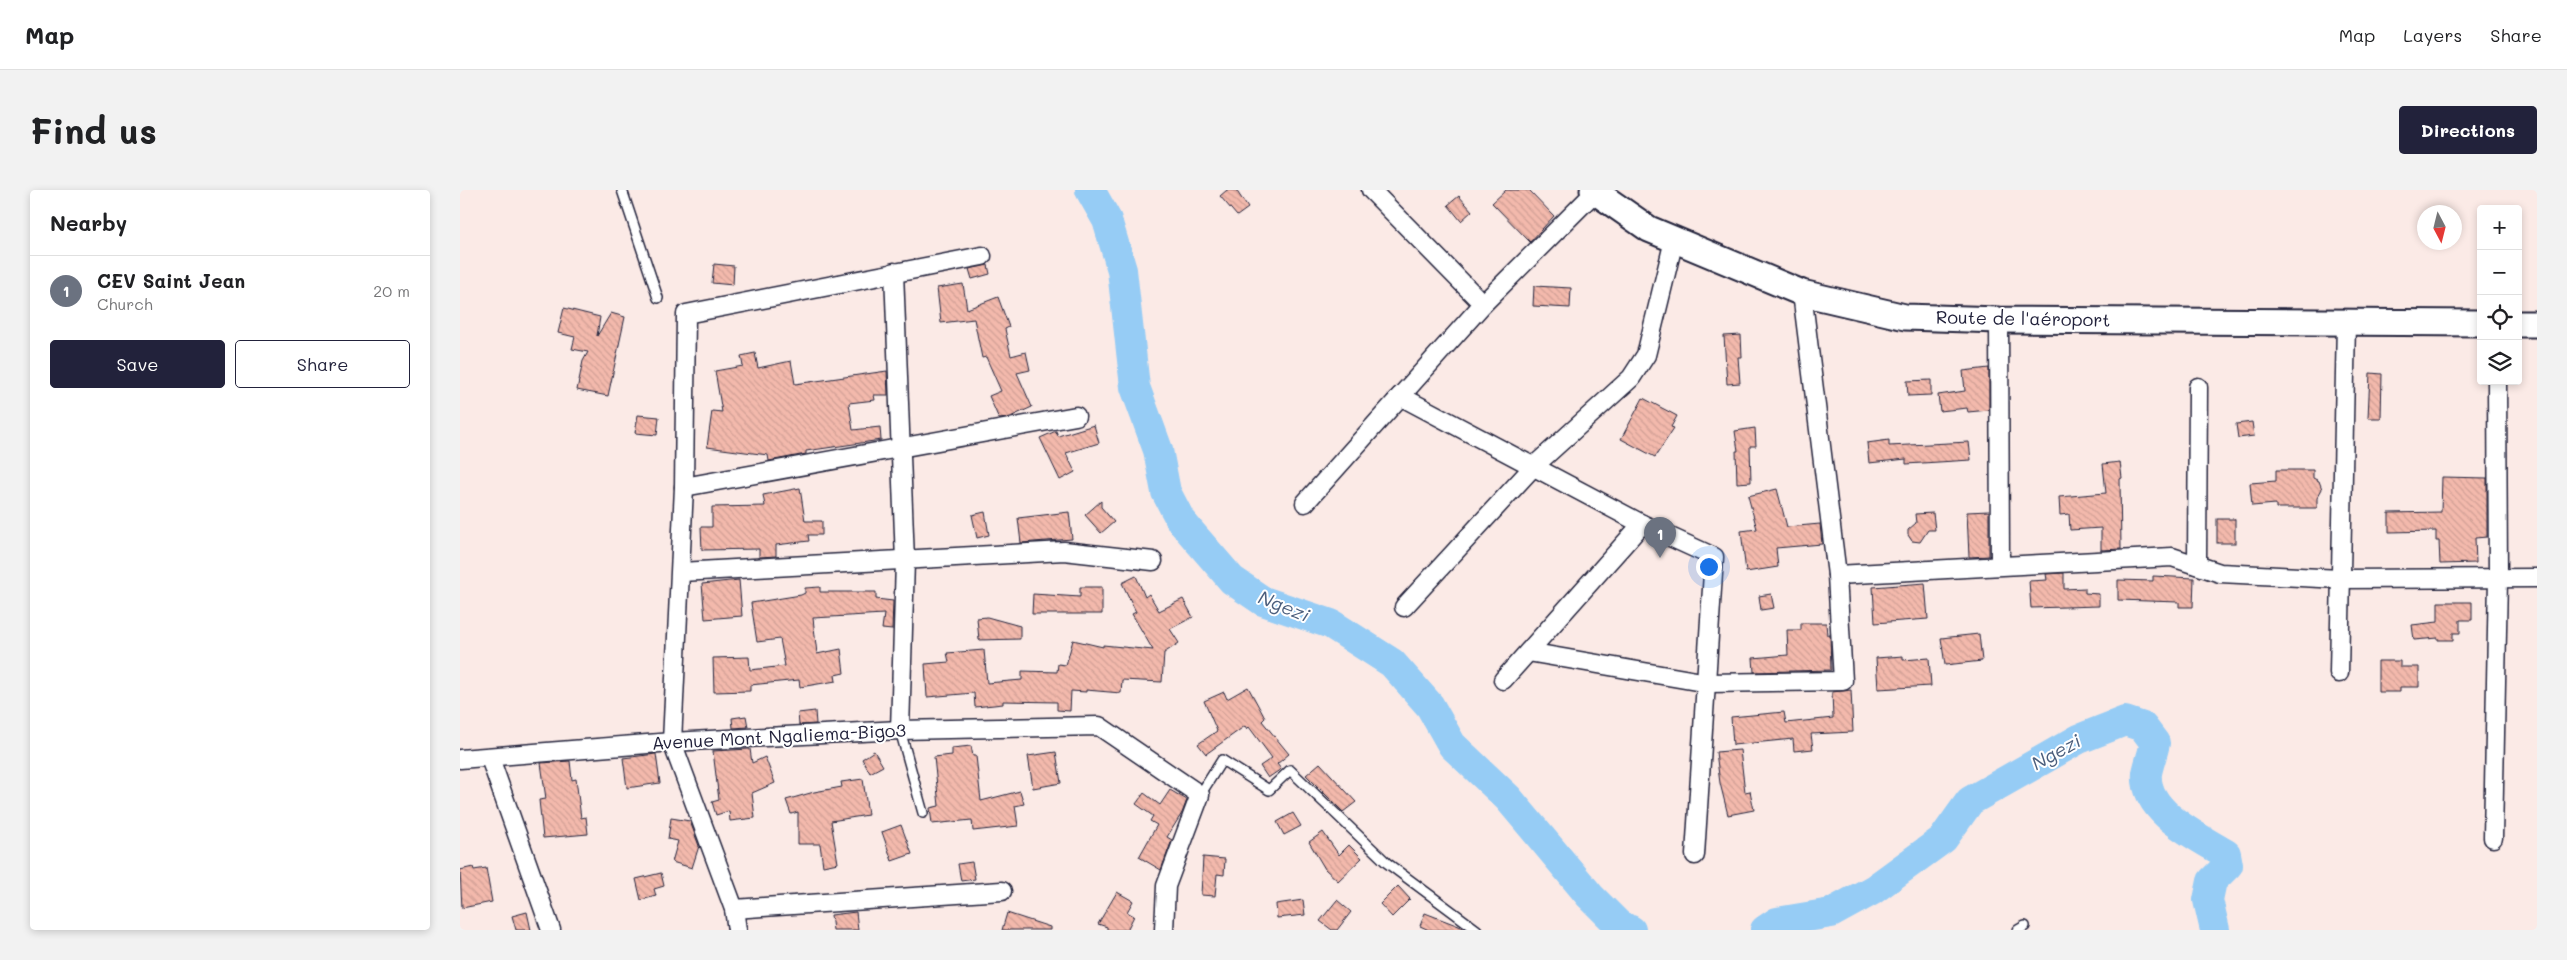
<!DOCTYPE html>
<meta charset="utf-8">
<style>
:root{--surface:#fff;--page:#f2f2f2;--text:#202124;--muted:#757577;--line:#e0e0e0;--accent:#22223b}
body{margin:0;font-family:Mali,sans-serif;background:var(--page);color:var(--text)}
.controls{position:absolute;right:15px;top:15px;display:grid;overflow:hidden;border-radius:5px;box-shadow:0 2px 8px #0003}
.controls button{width:45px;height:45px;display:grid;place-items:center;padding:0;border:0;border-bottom:1px solid var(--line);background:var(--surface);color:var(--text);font:25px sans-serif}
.compass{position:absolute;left:1957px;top:15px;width:45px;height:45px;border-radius:50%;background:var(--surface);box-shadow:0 2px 8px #0003;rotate:173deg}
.you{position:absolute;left:1248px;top:376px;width:18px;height:18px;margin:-12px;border:4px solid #fff;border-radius:50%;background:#1a73e8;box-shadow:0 0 0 8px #1a73e833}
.badge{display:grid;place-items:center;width:32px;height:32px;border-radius:50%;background:var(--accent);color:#fff;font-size:16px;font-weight:700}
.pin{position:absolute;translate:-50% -41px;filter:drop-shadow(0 1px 2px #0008)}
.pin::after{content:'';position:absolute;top:26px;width:18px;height:15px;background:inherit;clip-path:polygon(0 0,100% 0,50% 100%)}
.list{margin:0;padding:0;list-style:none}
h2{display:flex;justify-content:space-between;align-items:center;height:65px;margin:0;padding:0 20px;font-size:21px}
h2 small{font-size:16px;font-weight:400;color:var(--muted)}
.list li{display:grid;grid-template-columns:32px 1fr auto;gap:15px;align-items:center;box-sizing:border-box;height:70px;padding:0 20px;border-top:1px solid var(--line)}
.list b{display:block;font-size:19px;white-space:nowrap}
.list p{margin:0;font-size:16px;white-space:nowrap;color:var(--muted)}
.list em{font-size:16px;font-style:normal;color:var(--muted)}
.actions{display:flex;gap:10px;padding:15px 20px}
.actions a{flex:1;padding:11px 0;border:1px solid var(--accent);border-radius:5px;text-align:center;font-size:18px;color:var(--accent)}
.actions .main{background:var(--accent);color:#fff}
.icon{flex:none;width:28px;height:28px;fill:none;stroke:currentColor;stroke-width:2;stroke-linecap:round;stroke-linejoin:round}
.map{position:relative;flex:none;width:2077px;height:740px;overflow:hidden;border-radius:5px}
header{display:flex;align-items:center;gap:30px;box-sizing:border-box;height:70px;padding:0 25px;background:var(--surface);border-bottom:1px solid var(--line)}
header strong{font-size:24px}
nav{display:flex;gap:28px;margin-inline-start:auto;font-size:18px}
.intro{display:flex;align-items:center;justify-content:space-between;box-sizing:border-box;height:120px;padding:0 30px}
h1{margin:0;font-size:35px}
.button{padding:12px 22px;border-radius:5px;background:var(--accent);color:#fff;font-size:18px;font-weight:700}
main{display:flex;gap:30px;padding:0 30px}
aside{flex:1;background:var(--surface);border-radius:5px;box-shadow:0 2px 8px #0003}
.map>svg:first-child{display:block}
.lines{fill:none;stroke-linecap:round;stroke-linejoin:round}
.river{stroke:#96ccf5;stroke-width:30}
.building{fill:url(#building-back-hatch);stroke:#22223b}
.lane-casing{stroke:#22223b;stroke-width:12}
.street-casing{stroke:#22223b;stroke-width:21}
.secondary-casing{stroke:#22223b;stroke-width:29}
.lane{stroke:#fff;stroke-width:9}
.street{stroke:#fff;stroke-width:18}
.secondary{stroke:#fff;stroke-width:25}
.labels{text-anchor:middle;stroke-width:4;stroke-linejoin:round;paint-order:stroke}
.street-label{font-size:18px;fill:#22223b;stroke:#fff}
.water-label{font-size:19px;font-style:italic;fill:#4b5e7c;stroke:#fff}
</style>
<header>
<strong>Map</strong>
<nav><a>Map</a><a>Layers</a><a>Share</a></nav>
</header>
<div class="intro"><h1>Find us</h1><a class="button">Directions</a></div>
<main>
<aside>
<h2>Nearby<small></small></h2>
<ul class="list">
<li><span class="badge" style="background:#6b7280">1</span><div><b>CEV Saint Jean</b><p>Church</p></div><em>20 m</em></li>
</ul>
<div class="actions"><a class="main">Save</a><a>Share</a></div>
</aside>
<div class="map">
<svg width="2077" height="740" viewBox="0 0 2077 740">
<defs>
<pattern id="building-back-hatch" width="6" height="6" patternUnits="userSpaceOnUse" patternTransform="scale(1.25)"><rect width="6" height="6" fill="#f3b9ac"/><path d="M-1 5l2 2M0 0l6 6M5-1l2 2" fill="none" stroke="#d09f95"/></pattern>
</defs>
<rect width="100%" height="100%" fill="#fbeae6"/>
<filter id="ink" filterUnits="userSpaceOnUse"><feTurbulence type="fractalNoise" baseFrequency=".02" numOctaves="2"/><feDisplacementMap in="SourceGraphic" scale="10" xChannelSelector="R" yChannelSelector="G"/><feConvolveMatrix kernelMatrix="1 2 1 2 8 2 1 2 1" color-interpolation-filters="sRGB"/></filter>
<g filter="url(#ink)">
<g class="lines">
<!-- river -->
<g class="river">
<polyline points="630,0 647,30 662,80 675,197 698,260 706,302 721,331 772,390 803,411 871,434 932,473 970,516 992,555 1048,608 1130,706 1159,735 1171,740"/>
<path d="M 1305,740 L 1317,732 L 1371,723 L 1413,700 L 1483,649 L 1510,611 L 1619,549 L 1665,531 L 1683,537 L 1695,553 C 1693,563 1689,573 1687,583 C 1683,622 1739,647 1766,664 L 1768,675 L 1752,691 L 1748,710 L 1755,740"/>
</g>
</g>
<!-- building -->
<g class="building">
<polygon points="767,0 776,0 788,18 777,26 760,6"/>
<polygon points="1046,0 1069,0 1094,26 1070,52 1032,13"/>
<polygon points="999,6 1012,21 1001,31 988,15"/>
<polygon points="254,74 274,76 273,95 252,93"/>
<polygon points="528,75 530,84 512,89 509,79"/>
<polygon points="503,94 507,119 538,107 549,137 545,139 551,166 566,162 570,180 557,183 572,217 548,228 539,229 529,206 541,201 526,167 522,168 514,129 481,133 477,98"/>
<polygon points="1074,96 1111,98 1110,118 1073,116"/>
<polygon points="104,118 140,127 137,146 151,123 165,127 148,206 117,200 123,171 128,162 112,159 115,147 98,143"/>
<polygon points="1281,145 1282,167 1278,167 1280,193 1267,194 1264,146"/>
<polygon points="295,163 298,178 331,171 335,194 427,181 428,205 414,205 415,210 389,213 393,240 420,237 421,250 346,261 346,264 309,271 308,265 247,257 252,221 262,222 255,181 283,176 281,166"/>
<polygon points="1529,178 1529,220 1508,222 1507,218 1480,221 1478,205 1505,201 1503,181"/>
<polygon points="1910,183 1922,184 1921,228 1908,228"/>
<polygon points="1471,190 1471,205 1448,206 1447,191"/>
<polygon points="1183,208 1217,226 1211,237 1214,238 1195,267 1161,249"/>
<polygon points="178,225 199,227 197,245 175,243"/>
<polygon points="1792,232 1794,246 1778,248 1776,234"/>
<polygon points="634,235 639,253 606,263 615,282 600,290 580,248 596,241 598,246"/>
<polygon points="1295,238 1296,256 1290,256 1291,292 1277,293 1276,261 1278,261 1275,241"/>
<polygon points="1429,250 1429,256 1509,252 1511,270 1446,274 1446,269 1409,273 1407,253"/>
<polygon points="1660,272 1662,288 1660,289 1661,359 1641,360 1641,338 1610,340 1609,324 1600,325 1599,307 1646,303 1643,274"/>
<polygon points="1816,280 1853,280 1853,288 1859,291 1862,299 1857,308 1857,318 1816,318 1816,314 1792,316 1790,293 1816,291"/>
<polygon points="1982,287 2027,288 2027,347 2015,348 2016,373 1980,374 1979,351 1976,351 1976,341 1929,342 1929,323 1981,322"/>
<polygon points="340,298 345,331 362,331 362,345 348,345 349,351 316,355 316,366 299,367 299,359 242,360 241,337 252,337 252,317 305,316 303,305"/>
<polygon points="1317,299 1327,337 1360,334 1362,354 1316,358 1318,377 1286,382 1281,341 1297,339 1288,306"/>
<polygon points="641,311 641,317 654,332 641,343 625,325"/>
<polygon points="1529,321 1529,366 1509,367 1507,322"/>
<polygon points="525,322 529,345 517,348 512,325"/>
<polygon points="609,322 612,349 561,353 558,328"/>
<polygon points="1473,323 1475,340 1468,340 1460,352 1452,351 1448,345 1448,340 1456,333 1455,324"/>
<rect x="1757" y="329" width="18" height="24"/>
<polygon points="1604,383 1604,399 1625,398 1625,403 1639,404 1639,416 1571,418 1569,391 1587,390 1586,384"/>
<polygon points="676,386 685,407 689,404 699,421 723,409 733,427 710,439 719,453 704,463 702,492 662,490 661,503 626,500 626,502 611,501 610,521 597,520 597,512 543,511 543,514 515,517 514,503 467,507 465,474 489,472 487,463 524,460 527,493 562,490 562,481 597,482 598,474 606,475 613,450 643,457 643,455 693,460 672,424 676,422 662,393"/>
<polygon points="1693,386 1734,388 1733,417 1719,417 1719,412 1658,410 1658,390 1693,391"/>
<polygon points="279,390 282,426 245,429 242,394"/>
<polygon points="1465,393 1468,429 1415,433 1413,397"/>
<polygon points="360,397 360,402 416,402 416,409 433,411 432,440 422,439 424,424 353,428 357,464 381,459 384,483 375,485 376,491 340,497 339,490 290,495 290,501 254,502 253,468 289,467 290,480 325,476 320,449 297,452 291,413 341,405 345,403 345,398"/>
<polygon points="620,397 642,397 642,424 572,424 573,404 620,407"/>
<polygon points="1311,404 1314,418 1301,420 1299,406"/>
<polygon points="1978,412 2012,412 2012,430 2000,430 2000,443 1993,443 1993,450 1978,450 1978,448 1954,450 1952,435 1978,432"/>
<polygon points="527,427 560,436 560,449 519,450 517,428"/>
<polygon points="1341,433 1366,433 1367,445 1370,445 1371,480 1294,482 1293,468 1328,465 1327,440 1341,440"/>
<polygon points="1519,444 1522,471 1485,475 1481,448"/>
<polygon points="1443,466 1443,470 1469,468 1471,496 1418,499 1416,468"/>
<polygon points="1918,471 1940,471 1940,477 1959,477 1959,497 1940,497 1940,502 1918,502"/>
<polygon points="788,497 805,528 802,531 829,564 817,574 821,579 808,588 800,576 812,568 789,537 787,539 785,536 746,564 738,554 757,541 744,511 764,502 767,509"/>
<polygon points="1391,500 1393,542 1351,544 1353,559 1334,561 1333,549 1273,555 1271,527 1324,522 1326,533 1373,528 1372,502"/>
<polygon points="355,521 356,534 339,535 338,523"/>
<polygon points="286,526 288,537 273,538 272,528"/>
<polygon points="511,556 513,566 516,566 521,611 560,601 564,614 555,616 558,636 513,641 512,630 472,634 470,618 479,616 474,567 492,565 492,558"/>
<polygon points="290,559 292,573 305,567 315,593 292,603 295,628 270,631 269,621 256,625 252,612 259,610 253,561"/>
<polygon points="1280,560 1285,602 1290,601 1294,620 1268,625 1260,593 1256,562"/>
<polygon points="414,561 423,576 410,583 402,569"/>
<polygon points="596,562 601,593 573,598 568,566"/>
<polygon points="196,564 200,593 167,598 163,568"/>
<polygon points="110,571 112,590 116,589 121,628 126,627 128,644 83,648 79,610 86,609 81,573"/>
<polygon points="860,573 896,612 883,622 846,585"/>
<polygon points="403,589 408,625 371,631 378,673 363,676 360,654 338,654 338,622 331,624 326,610 354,602 382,597 381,592"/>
<polygon points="710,600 727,610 722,623 707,647 712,650 701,680 679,667 697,635 690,631 693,626 676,614 684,603 700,615"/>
<polygon points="833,623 841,636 824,645 817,632"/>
<polygon points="211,628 230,631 239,656 232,678 212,672 218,651 208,649"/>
<polygon points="441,635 452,664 432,671 422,642"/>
<polygon points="863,642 879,665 889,655 902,668 878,691 865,679 849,652"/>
<polygon points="743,667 765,669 764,685 757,684 755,706 741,705"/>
<polygon points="512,672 515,689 501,691 498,674"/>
<polygon points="13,677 14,680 26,678 32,712 2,718 0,680"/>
<polygon points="201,683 204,696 194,699 196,706 181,710 176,689"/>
<polygon points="938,696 950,709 932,727 920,714"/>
<polygon points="657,702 673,711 667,722 674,726 667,740 647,740 647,737 638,734"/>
<polygon points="843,710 845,725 817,728 816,714"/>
<polygon points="877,710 891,722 877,740 872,740 860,731"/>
<polygon points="67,722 71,740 56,740 52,726"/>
<polygon points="396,722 398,740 373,740 371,725"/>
<polygon points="547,723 590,737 590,740 542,740"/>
<polygon points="965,723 1004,738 1006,740 969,740 960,736"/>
</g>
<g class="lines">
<!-- lane casing -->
<g class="lane-casing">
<g id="lane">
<polyline points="162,0 198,108"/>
<polyline points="440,540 463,623"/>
<polyline points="740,605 762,570 809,600 830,580 927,673 1017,740"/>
<polyline points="1558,740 1565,736"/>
</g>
</g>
<!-- street casing -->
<g class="street-casing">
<g id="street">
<polyline points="911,0 1023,114"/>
<polyline points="434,82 445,371 440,540"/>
<polyline points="1539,130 1540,375"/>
<polyline points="940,206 1182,334 1254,367 1235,665"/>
<polyline points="224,297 616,226"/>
<polyline points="845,313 1023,114 1135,2"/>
<polyline points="1737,375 1738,197"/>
<polyline points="221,382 604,361 693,371"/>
<polyline points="1377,385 1712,367 1760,383 1880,389 2077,388"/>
<polyline points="944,417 1073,277 1171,188 1186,165 1214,50"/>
<polyline points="1068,462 1248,493 1383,491 1377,385 1342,103"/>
<polyline points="1879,483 1886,132"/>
<polyline points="1043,490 1182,334"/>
<polyline points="30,568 91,740"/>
<polyline points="0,569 212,552 440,540 639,536 740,605 706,696 704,740"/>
<polyline points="2033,648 2038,388 2037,191"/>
<polyline points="274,719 542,701"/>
<polyline points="277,740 274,719 212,552 224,297 226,124 522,66"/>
</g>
</g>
<!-- secondary casing -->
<g class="secondary-casing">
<g id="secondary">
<polyline points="1133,0 1189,39 1342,103 1445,127 1539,130 2021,133"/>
<polyline points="2058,134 2077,134"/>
</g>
</g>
<!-- lane -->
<use href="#lane" class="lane"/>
<!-- street -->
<use href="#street" class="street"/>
<!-- secondary -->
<use href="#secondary" class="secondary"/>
</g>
</g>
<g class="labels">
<!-- street labels -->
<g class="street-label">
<text transform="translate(1563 129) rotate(1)" y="6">Route de l'aéroport</text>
<text transform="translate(319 547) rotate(-3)" y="6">Avenue Mont Ngaliema-Bigo3</text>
</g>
<!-- water labels -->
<g class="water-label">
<text transform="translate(824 416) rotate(22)" y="7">Ngezi</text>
<text transform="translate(1596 562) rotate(-29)" y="7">Ngezi</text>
</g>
</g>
</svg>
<div class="controls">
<button>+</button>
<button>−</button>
<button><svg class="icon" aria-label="locate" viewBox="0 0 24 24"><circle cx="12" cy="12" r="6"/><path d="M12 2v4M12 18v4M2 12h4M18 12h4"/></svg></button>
<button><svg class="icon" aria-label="layers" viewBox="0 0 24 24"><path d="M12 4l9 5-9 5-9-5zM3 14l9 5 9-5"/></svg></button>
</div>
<svg class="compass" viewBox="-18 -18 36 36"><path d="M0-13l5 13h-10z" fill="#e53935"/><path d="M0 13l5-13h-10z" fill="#757577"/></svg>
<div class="you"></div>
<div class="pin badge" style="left:1200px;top:368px;background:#6b7280">1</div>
</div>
</main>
